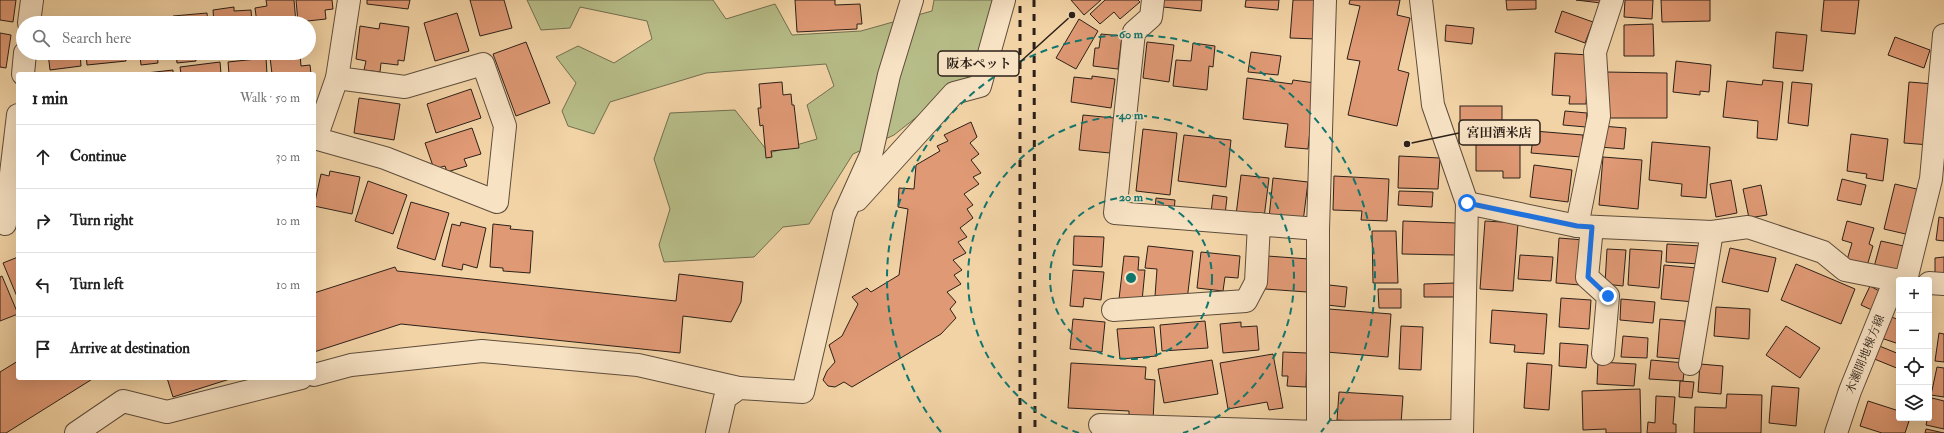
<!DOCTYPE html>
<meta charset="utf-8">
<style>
:root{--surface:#fff;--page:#f6f6f6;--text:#222;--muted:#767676;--line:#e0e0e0}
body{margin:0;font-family:"IM FELL Double Pica","Noto Serif JP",serif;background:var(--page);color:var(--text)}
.controls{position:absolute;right:12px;bottom:12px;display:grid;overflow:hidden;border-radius:4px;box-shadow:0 4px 16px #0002}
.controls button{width:36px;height:36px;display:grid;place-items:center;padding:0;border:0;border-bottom:1px solid var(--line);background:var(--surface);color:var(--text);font:20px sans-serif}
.stop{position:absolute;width:12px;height:12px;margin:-9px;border:3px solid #1a73e8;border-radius:50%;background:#fff}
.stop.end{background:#1a73e8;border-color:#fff;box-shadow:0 1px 4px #0008}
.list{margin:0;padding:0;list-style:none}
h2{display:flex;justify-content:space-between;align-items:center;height:52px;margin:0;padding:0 16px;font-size:17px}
h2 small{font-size:13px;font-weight:400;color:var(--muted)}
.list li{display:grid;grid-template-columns:26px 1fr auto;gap:12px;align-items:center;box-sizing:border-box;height:64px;padding:0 16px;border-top:1px solid var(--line)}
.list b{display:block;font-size:15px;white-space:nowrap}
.list em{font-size:13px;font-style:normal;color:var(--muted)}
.icon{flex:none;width:22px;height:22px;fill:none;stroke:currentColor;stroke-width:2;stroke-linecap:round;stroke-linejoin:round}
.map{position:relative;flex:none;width:1944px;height:433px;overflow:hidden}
.search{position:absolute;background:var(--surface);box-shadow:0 4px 16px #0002;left:16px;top:16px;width:300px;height:44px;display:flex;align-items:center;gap:10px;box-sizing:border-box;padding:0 14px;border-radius:22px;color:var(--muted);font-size:15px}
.panel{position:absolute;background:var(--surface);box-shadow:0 4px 16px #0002;left:16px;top:72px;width:300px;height:308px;border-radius:4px}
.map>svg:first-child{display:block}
.green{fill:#b7bd88;stroke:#726e50}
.building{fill:#df9974;stroke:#2c2018}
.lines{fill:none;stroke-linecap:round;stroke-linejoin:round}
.minor-casing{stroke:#5e4d3b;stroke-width:24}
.minor{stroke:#f7e2c4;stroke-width:22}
.rail{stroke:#2c2018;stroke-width:3;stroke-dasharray:7 7;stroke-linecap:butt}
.route{stroke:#1a73e8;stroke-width:5}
.ring{fill:none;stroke:#0f766e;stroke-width:2;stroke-dasharray:7 5}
.labels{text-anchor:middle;stroke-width:3;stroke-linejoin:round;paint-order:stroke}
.street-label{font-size:12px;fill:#2c2018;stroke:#f7e2c4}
.centre{fill:#0f766e;stroke:#f7e2c4;stroke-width:2}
.ring-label{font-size:12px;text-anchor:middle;font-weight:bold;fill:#0f766e;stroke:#f7e2c4;stroke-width:3;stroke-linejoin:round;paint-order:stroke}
.leader{fill:none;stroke:#2c2018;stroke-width:1.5}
.callout-dot{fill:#2c2018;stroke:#f7e2c4;stroke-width:1.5}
.callout{fill:#f7e2c4;stroke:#2c2018;stroke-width:1.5}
.callout-label{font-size:13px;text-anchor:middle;font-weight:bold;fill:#2c2018}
</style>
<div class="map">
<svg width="1944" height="433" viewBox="0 0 1944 433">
<rect width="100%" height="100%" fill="#f2d3a5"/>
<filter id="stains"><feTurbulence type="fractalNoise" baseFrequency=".005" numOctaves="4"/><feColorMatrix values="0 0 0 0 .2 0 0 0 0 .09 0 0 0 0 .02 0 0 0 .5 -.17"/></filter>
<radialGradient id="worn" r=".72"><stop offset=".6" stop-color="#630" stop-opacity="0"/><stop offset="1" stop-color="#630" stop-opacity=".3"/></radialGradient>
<!-- green -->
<polygon class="green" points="527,0 713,0 726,19 775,4 792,35 861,31 932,11 934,0 997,0 971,74 894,135 853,154 809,224 783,227 754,257 664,262 659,245 670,209 654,159 670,113 735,110 769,153 817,139 807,105 834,86 826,64 706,73 610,102 594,134 568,126 562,111 576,83 556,57 578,46 614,63 652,39 647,21 580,7 570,28 541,30"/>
<!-- building -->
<g class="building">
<polygon points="0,0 16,0 13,22 0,20"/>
<polygon points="266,0 294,0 296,23 257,23 255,8 267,6"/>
<polygon points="296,0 332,0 333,9 325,10 326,19 298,22"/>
<polygon points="367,0 410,0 408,9 367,4"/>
<polygon points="470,0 504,0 512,28 480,36"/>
<polygon points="795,0 835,0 835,5 860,4 862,24 857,24 857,29 797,32"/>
<polygon points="1071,0 1101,0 1084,15"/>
<polygon points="1105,0 1138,0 1140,2 1120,19 1114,12 1100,24 1090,14"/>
<polygon points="1164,0 1202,0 1201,11 1163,7"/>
<polygon points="1246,0 1279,0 1278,10 1245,7"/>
<polygon points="1293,0 1319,0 1316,39 1290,38"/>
<polygon points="1350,0 1400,0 1397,15 1410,18 1398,70 1409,73 1397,126 1348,115 1360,61 1347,59 1360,6 1349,4"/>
<polygon points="1506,0 1536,0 1536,9 1507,10"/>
<polygon points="1576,0 1601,0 1601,3"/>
<polygon points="1625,0 1653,0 1652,19 1624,17"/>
<polygon points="1661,0 1710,0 1710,21 1662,22"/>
<polygon points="1824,0 1859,0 1855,34 1821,31"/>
<polygon points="234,7 234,11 251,10 252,23 214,23 213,10"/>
<polygon points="1562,11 1593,22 1585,43 1555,32"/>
<polygon points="207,13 208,23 173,23 173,16"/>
<polygon points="457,13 469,51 435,61 424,23"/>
<polygon points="164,17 164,23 143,23 142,19"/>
<polygon points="1079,19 1098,31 1076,69 1056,58"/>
<polygon points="380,23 409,27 404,61 398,60 398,65 381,63 380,72 364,70 366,61 356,59 360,26 379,29"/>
<polygon points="1653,24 1654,56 1624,56 1624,25"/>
<polygon points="1446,25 1474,28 1472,44 1445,41"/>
<polygon points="1776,32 1807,35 1803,71 1773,68"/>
<polygon points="0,33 11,35 6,68 0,67"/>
<polygon points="1101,34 1122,36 1118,69 1093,66 1095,48 1099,48"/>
<polygon points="1895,37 1930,50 1924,68 1888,55"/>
<polygon points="526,42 550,103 516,116 493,54"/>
<polygon points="1147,42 1174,45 1169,82 1143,78"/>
<polygon points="1193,43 1215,46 1213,67 1209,66 1207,90 1173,86 1176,60 1191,61"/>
<polygon points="1251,52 1281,56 1278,75 1248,72"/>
<polygon points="48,53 80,53 81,66 50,70"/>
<polygon points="86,53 125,53 126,61 87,65"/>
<polygon points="130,53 157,53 158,63 141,65 140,56 131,57"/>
<polygon points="176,53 195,53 196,61 177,63"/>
<polygon points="1555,53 1589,55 1586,104 1569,104 1570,96 1552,95"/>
<polygon points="300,54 301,66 310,65 311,74 272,74 270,57"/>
<polygon points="266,58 267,74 229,74 228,62"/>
<polygon points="1676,61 1711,65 1709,92 1700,91 1700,95 1673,92"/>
<polygon points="220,62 221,74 181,74 180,67"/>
<polygon points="173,70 173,74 137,74"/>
<polygon points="1605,72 1667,73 1667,118 1605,118"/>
<polygon points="1092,76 1115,79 1111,108 1071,102 1074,77 1092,79"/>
<polygon points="1247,78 1292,84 1293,80 1315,83 1308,149 1285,147 1288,124 1243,119"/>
<polygon points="1763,80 1783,82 1777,140 1757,138 1758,121 1723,117 1727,81 1762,85"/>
<polygon points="782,82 783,95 791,94 792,105 794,105 799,148 771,151 772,157 766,158 763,125 760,126 758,108 761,108 759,84"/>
<polygon points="1792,82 1812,84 1808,126 1788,123"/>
<polygon points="1909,82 1934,84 1930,145 1904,143"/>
<polygon points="471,89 481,118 436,133 427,104"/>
<polygon points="359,98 400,104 394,140 354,133"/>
<rect x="1460" y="106" width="42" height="22"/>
<polygon points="1565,111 1587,113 1586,127 1563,125"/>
<polygon points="1083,115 1114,118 1110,153 1079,150"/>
<polygon points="971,122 977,137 970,143 979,154 971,160 981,173 973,177 979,184 964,194 973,205 967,209 973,218 960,228 967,237 958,242 966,253 953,260 962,270 954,275 961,284 947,292 956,302 950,309 956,318 941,334 852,387 844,382 835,387 828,386 823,380 827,371 835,362 829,345 842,336 858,304 852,297 867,288 871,292 899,275 908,209 898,207 899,188 914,189 916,165 940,151 937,146 948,141 944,135"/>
<polygon points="1602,126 1626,128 1624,149 1600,147"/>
<polygon points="472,128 481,154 464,159 467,166 447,172 445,166 434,169 425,143"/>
<polygon points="1143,129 1177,133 1170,195 1136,191"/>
<polygon points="1534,131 1583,135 1581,157 1531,153"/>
<polygon points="1851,134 1888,139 1883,181 1866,178 1867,174 1847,171"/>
<polygon points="1184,135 1231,140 1226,187 1178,181"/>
<polygon points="1476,135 1520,135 1520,178 1503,178 1503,171 1476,171"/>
<polygon points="1652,142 1710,147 1706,198 1681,196 1682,184 1649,180"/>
<polygon points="1399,156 1440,158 1438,189 1398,188"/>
<polygon points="1603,157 1642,160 1638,209 1599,205"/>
<polygon points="1534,165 1572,170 1568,202 1530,197"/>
<polygon points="330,171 360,177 352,214 314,206 321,174 329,176"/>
<polygon points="1241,175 1269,178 1264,218 1236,215"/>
<polygon points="1334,176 1389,179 1387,221 1361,220 1362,211 1333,210"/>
<polygon points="1273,178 1308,182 1303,222 1269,218"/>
<polygon points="1842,179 1866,185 1861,205 1837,200"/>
<polygon points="1731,180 1737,213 1716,217 1710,184"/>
<polygon points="368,181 407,195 393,234 355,221"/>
<polygon points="1895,184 1921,190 1910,235 1884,229"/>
<polygon points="1761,185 1767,215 1749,218 1743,189"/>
<polygon points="1399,191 1433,192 1432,207 1398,205"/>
<polygon points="1213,195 1227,197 1225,215 1211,213"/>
<polygon points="1156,198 1175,200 1174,211 1155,209"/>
<polygon points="411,202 449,213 435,260 397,248"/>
<polygon points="1939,217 1944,218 1944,241 1936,240"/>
<polygon points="1403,221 1456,223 1455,255 1402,254"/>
<polygon points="1485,221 1518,223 1513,291 1480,289"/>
<polygon points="1847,221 1874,228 1869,244 1873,246 1867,266 1847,260 1852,243 1842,240"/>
<polygon points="461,222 486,228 477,268 463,264 462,270 442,266 452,224 460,226"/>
<polygon points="493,224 511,226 510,229 533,231 530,273 503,271 503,268 490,267"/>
<polygon points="1372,231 1396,231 1398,283 1373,283"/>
<polygon points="1074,236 1104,237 1102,267 1073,265"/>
<polygon points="1559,238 1584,240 1580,285 1556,283"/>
<polygon points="1881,241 1908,247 1901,274 1874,267"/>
<polygon points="1667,244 1701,246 1700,264 1666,262"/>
<polygon points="1148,246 1193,251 1187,300 1155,296 1157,269 1145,268"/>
<polygon points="1730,248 1776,258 1768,292 1722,282"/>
<polygon points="1607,249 1626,250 1623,286 1605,284"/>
<polygon points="1630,249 1662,251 1659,288 1628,285"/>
<polygon points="1201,252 1240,256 1238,278 1225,277 1223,291 1197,288"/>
<polygon points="1520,255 1553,257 1551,281 1518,279"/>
<polygon points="1124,256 1139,257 1138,270 1145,270 1142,301 1119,299"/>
<polygon points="1267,256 1309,259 1307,292 1265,289"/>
<polygon points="18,257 18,299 3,263"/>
<polygon points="1944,257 1944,277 1935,277 1935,258"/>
<polygon points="1796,264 1855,289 1841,324 1781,300"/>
<polygon points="1664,265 1697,268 1694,302 1661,299"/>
<polygon points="395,267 397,271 676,301 679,274 743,282 741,302 731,322 683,316 680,353 401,324 314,352 314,293"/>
<polygon points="1073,270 1104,272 1101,300 1084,298 1083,307 1070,306"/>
<polygon points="2,276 18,314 0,321 0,277"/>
<polygon points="1455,283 1456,297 1424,297 1424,284"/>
<polygon points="1329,285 1347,287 1345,307 1327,305"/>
<polygon points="1870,286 1883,293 1874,311 1861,305"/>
<polygon points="1378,289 1401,289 1401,308 1379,308"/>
<polygon points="1561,298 1591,300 1589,329 1559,327"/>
<polygon points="1621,299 1655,302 1653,323 1620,320"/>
<polygon points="1716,307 1750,309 1749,339 1714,336"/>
<polygon points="1329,309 1391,314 1388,357 1326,352"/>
<polygon points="1492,310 1547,314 1544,354 1514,352 1515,345 1490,343"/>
<polygon points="1889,316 1899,320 1899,344 1881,338"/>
<polygon points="1073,319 1105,322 1102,352 1070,349"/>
<polygon points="1660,319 1685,321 1683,359 1657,357"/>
<polygon points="1205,321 1208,348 1162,351 1160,325"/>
<polygon points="1241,322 1241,327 1257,326 1259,350 1223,353 1220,324"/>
<polygon points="1401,326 1423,327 1421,370 1399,369"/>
<polygon points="1786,326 1820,348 1800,378 1766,355"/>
<polygon points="1154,327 1157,356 1120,359 1117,329"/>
<polygon points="1939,333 1944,334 1944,362 1935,361"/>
<polygon points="1623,336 1648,338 1647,358 1621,357"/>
<polygon points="1560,343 1588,345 1586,368 1559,366"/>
<polygon points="1877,345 1899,354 1899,369 1872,358"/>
<polygon points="1283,352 1307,353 1306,387 1287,386 1288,376 1282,376"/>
<polygon points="1273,354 1283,408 1269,410 1267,402 1228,409 1220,363"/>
<polygon points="1212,360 1218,394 1164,403 1158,369"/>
<polygon points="1651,360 1685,363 1683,381 1649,379"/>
<polygon points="18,361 18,378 94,378 6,433 0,433 0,372"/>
<polygon points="1598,362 1636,364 1634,386 1597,384"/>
<polygon points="1071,363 1146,367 1145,379 1155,380 1153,421 1129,420 1129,411 1068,408"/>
<polygon points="1527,363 1552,365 1549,410 1524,408"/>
<polygon points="1700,364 1723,366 1721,394 1698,392"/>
<polygon points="1937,367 1944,368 1944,397 1931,395"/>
<polygon points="167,378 233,378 173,397"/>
<polygon points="1680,381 1694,382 1692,398 1679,397"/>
<polygon points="1772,386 1799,388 1796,426 1769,423"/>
<polygon points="1640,389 1641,433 1606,433 1606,429 1583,430 1582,391"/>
<polygon points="1339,392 1403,396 1401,424 1337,420"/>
<polygon points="1727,394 1762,395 1761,433 1694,433 1695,407 1726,408"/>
<polygon points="1656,396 1675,397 1673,424 1676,424 1676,433 1647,433 1648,422 1655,423"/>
<polygon points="1932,398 1944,401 1944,429 1926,425"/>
<polygon points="1868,401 1899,411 1899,418 1910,418 1905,433 1882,433 1860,426"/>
<polygon points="1926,429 1944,433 1925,433"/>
</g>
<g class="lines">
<!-- minor casing -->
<g class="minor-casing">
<g id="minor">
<polyline points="1153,0 1151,17 1134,32 1115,213 1318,229"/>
<polyline points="1421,0 1433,105 1467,203 1462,433"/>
<polyline points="29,23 32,0"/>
<polyline points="23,74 25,53"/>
<polyline points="314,138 385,158 497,202 505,126 483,64 405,87 337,78"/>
<polyline points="316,138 337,78 349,0"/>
<polyline points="857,200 954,93 980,86 1004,0"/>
<polyline points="1467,203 1577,226 1712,232 1748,227 1823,252 1845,270 1895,280"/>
<polyline points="5,224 18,115"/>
<polyline points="1577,226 1599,116 1595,52 1612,0"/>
<polyline points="1592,227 1587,277 1608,296 1603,354"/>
<polyline points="1906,280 1931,179 1944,35"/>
<polyline points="1929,283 1944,284"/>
<polyline points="1113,310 1246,301 1256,282 1259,224"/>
<polyline points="1690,364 1712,232"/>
<polyline points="314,375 351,365 482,351 638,365 739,388"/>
<polyline points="1100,425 1318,432 1462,431"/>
<polyline points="76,433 123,401 167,412 301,378"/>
<polyline points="717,433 725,398 739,388 803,392 844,215 871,155 889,75 912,0"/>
<polyline points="1318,433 1318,229 1325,0"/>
<polyline points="1836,433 1850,391 1895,280 1899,281"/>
</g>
</g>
<!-- minor -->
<use href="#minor" class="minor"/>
<!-- rail -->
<g class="rail">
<polyline points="1034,0 1035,433"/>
<polyline points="1020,433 1020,0"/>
</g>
</g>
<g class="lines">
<!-- route -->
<polyline class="route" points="1467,203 1577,226 1592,227 1588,277 1608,296"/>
</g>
<!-- distance rings -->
<g class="ring">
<circle cx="1131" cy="278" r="81"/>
<path d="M1079 433A163 163 0 1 1 1183 433"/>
<path d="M941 432A244 244 0 1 1 1321 432"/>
</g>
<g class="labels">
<!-- street labels -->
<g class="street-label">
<text transform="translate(1865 354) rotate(-68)" y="4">木瀬開地棟方線</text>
</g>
</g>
<circle cx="1131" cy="278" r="6" class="centre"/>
<g class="ring-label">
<text x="1131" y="38">60 m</text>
<text x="1131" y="119">40 m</text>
<text x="1131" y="201">20 m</text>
</g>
<!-- callouts -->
<path class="leader" d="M1072 15L1019 63M1407 144L1459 133"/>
<g class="callout-dot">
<circle cx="1072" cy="15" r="4"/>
<circle cx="1407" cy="144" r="4"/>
</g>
<g class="callout">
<rect x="938" y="51" width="81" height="25" rx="4"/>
<rect x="1459" y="120" width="81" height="25" rx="4"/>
</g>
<g class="callout-label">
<text x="979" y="68">阪本ペット</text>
<text x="1499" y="137">宮田酒米店</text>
</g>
<rect width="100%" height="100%" filter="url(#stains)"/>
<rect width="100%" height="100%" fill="url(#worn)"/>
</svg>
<div class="controls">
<button>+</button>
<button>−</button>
<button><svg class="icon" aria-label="locate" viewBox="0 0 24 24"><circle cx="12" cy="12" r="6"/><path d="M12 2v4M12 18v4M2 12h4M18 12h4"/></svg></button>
<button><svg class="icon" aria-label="layers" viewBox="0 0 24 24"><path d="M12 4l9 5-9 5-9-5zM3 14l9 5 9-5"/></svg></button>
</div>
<div class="stop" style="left:1467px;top:203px"></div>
<div class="stop end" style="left:1608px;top:296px"></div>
<div class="search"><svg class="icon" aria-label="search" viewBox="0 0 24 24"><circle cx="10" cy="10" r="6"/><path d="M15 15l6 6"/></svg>Search here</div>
<section class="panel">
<h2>1 min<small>Walk · 50 m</small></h2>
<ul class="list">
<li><svg class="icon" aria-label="ahead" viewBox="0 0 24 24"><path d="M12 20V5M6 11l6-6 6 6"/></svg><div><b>Continue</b></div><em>30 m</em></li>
<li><svg class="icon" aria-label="right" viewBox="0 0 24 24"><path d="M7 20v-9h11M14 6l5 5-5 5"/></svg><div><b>Turn right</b></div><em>10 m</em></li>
<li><svg class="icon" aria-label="left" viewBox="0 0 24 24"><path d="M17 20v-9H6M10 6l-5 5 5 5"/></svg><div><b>Turn left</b></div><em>10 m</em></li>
<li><svg class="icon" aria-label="arrive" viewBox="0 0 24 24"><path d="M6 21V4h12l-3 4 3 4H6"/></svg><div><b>Arrive at destination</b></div></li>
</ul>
</section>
</div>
